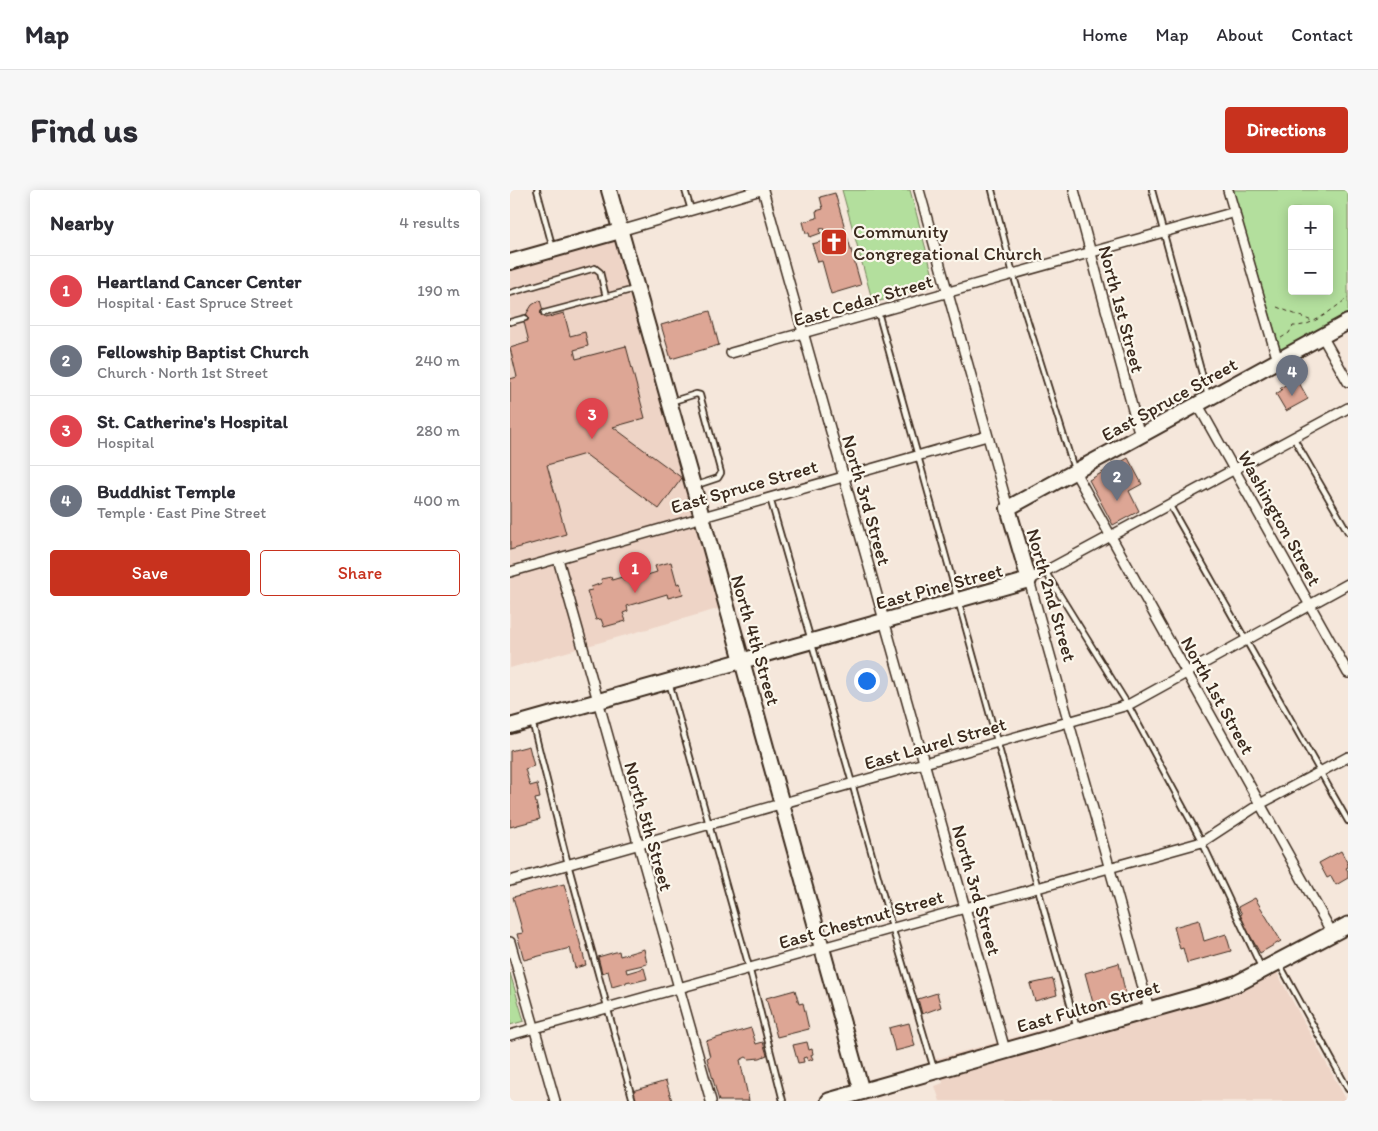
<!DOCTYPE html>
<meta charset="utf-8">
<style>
:root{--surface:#fff;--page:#f7f7f7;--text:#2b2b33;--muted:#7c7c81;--line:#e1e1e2;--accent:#c8321e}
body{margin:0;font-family:Itim,sans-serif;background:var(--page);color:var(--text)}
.controls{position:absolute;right:15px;top:15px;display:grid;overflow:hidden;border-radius:5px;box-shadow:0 2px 12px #0003}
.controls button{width:45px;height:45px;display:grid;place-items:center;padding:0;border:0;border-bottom:1px solid var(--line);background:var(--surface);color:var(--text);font:25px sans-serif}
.you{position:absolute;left:356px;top:490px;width:18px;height:18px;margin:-12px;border:4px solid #fff;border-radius:50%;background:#1a73e8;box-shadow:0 0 0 8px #1a73e833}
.badge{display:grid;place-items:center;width:32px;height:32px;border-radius:50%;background:var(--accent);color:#fff;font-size:16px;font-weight:700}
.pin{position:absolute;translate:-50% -41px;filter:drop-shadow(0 1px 2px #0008)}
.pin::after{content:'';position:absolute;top:26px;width:18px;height:15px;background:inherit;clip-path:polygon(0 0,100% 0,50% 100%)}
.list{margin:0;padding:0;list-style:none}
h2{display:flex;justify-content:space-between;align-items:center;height:65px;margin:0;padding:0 20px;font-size:21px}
h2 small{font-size:16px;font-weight:400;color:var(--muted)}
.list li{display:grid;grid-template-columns:32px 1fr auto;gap:15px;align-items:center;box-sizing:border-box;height:70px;padding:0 20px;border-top:1px solid var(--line)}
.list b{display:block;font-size:19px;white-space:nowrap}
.list p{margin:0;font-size:16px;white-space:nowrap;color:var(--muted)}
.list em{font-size:16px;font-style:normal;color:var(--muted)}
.actions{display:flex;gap:10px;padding:15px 20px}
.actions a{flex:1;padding:11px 0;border:1px solid var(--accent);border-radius:5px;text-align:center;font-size:18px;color:var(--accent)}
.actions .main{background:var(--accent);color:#fff}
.map{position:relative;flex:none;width:838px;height:911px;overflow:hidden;border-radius:5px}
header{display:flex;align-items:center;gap:30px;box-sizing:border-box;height:70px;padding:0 25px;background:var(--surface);border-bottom:1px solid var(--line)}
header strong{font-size:24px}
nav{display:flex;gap:28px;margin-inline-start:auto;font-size:18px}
.intro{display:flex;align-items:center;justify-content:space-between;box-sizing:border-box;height:120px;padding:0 30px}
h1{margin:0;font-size:35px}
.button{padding:12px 22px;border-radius:5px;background:var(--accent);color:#fff;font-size:18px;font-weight:700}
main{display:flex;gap:30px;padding:0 30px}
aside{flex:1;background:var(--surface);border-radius:5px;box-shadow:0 2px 12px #0003}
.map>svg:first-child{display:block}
.built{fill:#eed4c6}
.green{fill:#b3df9d;stroke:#77845e;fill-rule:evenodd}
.building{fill:#dda695;stroke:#3b2a1e}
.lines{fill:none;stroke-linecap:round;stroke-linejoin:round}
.lane-casing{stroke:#3b2a1e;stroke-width:8}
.street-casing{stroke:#3b2a1e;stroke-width:12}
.secondary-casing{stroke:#3b2a1e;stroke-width:18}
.primary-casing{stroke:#3b2a1e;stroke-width:19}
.path{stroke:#3b2a1e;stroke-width:1;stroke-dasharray:4 4;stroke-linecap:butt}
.lane{stroke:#fbf7ec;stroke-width:4.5}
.street{stroke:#fbf7ec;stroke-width:9}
.secondary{stroke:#fbf7ec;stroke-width:14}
.primary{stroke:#fbf7ec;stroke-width:15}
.labels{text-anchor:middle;stroke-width:4.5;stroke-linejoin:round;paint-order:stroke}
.poi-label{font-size:19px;fill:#3b2a1e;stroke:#fbf7ec;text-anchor:start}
.street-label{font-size:19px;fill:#3b2a1e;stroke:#fbf7ec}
</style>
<header>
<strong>Map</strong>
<nav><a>Home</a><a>Map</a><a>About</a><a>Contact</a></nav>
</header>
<div class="intro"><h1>Find us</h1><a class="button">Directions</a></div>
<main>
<aside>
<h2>Nearby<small>4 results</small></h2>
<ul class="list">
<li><span class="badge" style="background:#e0444e">1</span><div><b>Heartland Cancer Center</b><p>Hospital · East Spruce Street</p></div><em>190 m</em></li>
<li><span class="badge" style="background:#6b7280">2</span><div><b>Fellowship Baptist Church</b><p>Church · North 1st Street</p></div><em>240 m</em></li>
<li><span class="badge" style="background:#e0444e">3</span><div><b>St. Catherine's Hospital</b><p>Hospital</p></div><em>280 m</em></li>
<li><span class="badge" style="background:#6b7280">4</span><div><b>Buddhist Temple</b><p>Temple · East Pine Street</p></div><em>400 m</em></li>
</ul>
<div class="actions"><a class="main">Save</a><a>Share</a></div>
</aside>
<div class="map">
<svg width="838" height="911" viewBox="0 0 838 911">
<rect width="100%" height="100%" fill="#f5e7db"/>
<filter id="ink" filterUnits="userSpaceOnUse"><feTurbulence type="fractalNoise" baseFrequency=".02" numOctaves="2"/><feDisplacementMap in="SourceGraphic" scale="10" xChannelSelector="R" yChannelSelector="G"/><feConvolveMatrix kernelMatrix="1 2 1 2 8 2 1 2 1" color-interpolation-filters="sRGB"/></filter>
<g filter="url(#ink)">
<!-- built -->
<g class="built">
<polygon points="108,49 211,418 0,478 0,79"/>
<polygon points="759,768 837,911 430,911 425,896 433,893 426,869 695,795 725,784"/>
</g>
<!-- green -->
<g class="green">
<polygon points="332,0 400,0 425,93 422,96 363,113"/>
<path d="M 723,0 L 838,0 L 838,124 L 771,162 ZM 782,19 L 819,19 L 819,101 L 782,101 Z"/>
<polygon points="0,783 14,831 0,835"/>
</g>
<!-- building -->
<g class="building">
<polygon points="325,3 351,95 321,104 312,71 308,72 302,54 318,50 314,38 310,39 311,43 300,47 299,43 296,43 293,32 307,28 306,21 313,19 310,7"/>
<polygon points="30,110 35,128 54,123 60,146 75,142 78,156 64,160 66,169 116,156 135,228 103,237 172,288 149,319 75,264 37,275 56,344 0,360 0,189 7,187 0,158 19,152 14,132 17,123 22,115"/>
<polygon points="200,121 209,155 161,169 151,135"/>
<polygon points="787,189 798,209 776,221 766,204 772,200 770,198"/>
<polygon points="618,268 632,294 619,301 629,321 603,335 579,290"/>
<polygon points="161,372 167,394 170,393 173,404 158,408 157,404 117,416 118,421 113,423 116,431 94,437 91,429 86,430 77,401 82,400 81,397 92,393 91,389 101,387 102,390 112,387 114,391 133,384 134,386 147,382 145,376"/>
<polygon points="19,556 24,576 15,579 20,596 27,594 30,608 25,609 30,629 0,637 0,561"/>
<polygon points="831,661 838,674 838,677 836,678 838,681 838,688 826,695 821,686 817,688 809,673"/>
<polygon points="54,694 76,775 65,778 60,758 14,770 7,744 13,743 3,707"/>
<polygon points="745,708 771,751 750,763 729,726 732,724 728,717"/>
<polygon points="689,730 694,751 716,744 721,761 677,773 673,758 670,759 664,737"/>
<polygon points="134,759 137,774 116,779 117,783 134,778 137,789 121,793 120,791 116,792 116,793 102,797 98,781 92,783 88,767 109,761 110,766"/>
<polygon points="609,773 617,811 597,816 594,810 583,813 575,783"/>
<polygon points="543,789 547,805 525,811 520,794"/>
<polygon points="285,800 289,814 293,813 299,839 267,847 256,808"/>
<polygon points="427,803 431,817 412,824 408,809"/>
<polygon points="399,833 405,856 385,861 379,838"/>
<polygon points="241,838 246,854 253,852 257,865 250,868 239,869 236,867 230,870 239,911 209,911 197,868 200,867 196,851"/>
<polygon points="297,852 299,860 302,859 303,864 301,865 303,869 298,871 296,867 293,868 294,872 288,873 283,855"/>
<polygon points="156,891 162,911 125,911 122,901"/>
</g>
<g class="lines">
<!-- lane casing -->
<g class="lane-casing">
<g id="lane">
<polyline points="27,0 43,59"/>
<polyline points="175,0 181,20"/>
<polyline points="482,0 503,84 564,279"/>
<polyline points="642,0 698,206"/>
<polyline points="0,103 85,78 90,82 96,107"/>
<polyline points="368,122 567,839"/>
<polyline points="34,123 125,99"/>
<polyline points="0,132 15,128"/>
<polyline points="160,212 186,204 190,205 211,283 208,288 184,296"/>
<polyline points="783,247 838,342"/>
<polyline points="260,308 342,593 382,737 424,879"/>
<polyline points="659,314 838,631"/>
<polyline points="535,381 618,515 692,652 751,777"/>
<polyline points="159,492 239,777 273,911"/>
<polyline points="22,531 58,674 123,911"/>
<polyline points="770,775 838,899"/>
</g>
</g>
<!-- street casing -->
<g class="street-casing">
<g id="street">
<polyline points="253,0 495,860"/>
<polyline points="409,0 498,318"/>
<polyline points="564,0 630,246"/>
<polyline points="718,0 768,171"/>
<polyline points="110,41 251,0"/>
<polyline points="812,146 838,192"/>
<polyline points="221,163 725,22"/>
<polyline points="688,215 838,483"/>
<polyline points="565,282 822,743"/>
<polyline points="48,369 201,911"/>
<polyline points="0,382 477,246"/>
<polyline points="0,691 618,515 838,394"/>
<polyline points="0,752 45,911"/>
<polyline points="639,819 519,390 838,218"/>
<polyline points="0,845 692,652 750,614 838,567"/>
</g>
</g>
<!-- secondary casing -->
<g class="secondary-casing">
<g id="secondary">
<polyline points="99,0 192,327 352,902"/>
<polyline points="0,72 110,41"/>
<polyline points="0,536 519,390 498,318 838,132"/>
</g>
</g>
<!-- primary casing -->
<g class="primary-casing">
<polyline id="primary" points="319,911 699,803 728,793 838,735"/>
</g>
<!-- path -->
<g class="path">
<polyline points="767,117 802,131"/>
<path d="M 771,148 L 779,143 L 783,136 C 803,137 822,119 838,108"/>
</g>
<!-- lane -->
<use href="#lane" class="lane"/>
<!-- street -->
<use href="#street" class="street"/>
<!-- secondary -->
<use href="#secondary" class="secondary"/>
<!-- primary -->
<use href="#primary" class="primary"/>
</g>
</g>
<!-- icons -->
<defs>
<g id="church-square" transform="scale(1.4375)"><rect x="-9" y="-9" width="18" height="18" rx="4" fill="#c8321e" stroke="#fbf7ec"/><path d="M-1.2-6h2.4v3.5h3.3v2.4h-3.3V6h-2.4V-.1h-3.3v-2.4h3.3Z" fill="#fff"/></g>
</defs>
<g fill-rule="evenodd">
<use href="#church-square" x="324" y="52"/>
</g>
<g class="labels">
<!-- poi labels -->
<g class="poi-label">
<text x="343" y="48">Community<tspan x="343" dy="22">Congregational Church</tspan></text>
</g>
<!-- street labels -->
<g class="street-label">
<text transform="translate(353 110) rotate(-16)" y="7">East Cedar Street</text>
<text transform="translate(612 119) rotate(75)" y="7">North 1st Street</text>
<text transform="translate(659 209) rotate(-29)" y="7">East Spruce Street</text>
<text transform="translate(234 296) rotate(-16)" y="7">East Spruce Street</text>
<text transform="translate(357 310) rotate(74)" y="7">North 3rd Street</text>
<text transform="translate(770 328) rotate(61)" y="7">Washington Street</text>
<text transform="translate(429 396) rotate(-15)" y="7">East Pine Street</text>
<text transform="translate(542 405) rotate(74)" y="7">North 2nd Street</text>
<text transform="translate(246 450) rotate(74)" y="7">North 4th Street</text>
<text transform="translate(708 505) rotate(61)" y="7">North 1st Street</text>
<text transform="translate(425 553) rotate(-16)" y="7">East Laurel Street</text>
<text transform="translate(139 636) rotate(74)" y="7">North 5th Street</text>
<text transform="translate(467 700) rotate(74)" y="7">North 3rd Street</text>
<text transform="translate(351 729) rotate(-16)" y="7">East Chestnut Street</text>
<text transform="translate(578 816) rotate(-16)" y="7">East Fulton Street</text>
</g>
</g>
</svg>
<div class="controls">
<button>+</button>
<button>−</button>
</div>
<div class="you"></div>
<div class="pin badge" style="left:125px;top:403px;background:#e0444e">1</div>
<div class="pin badge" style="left:607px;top:311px;background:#6b7280">2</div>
<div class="pin badge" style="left:82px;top:249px;background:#e0444e">3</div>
<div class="pin badge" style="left:782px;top:206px;background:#6b7280">4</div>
</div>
</main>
